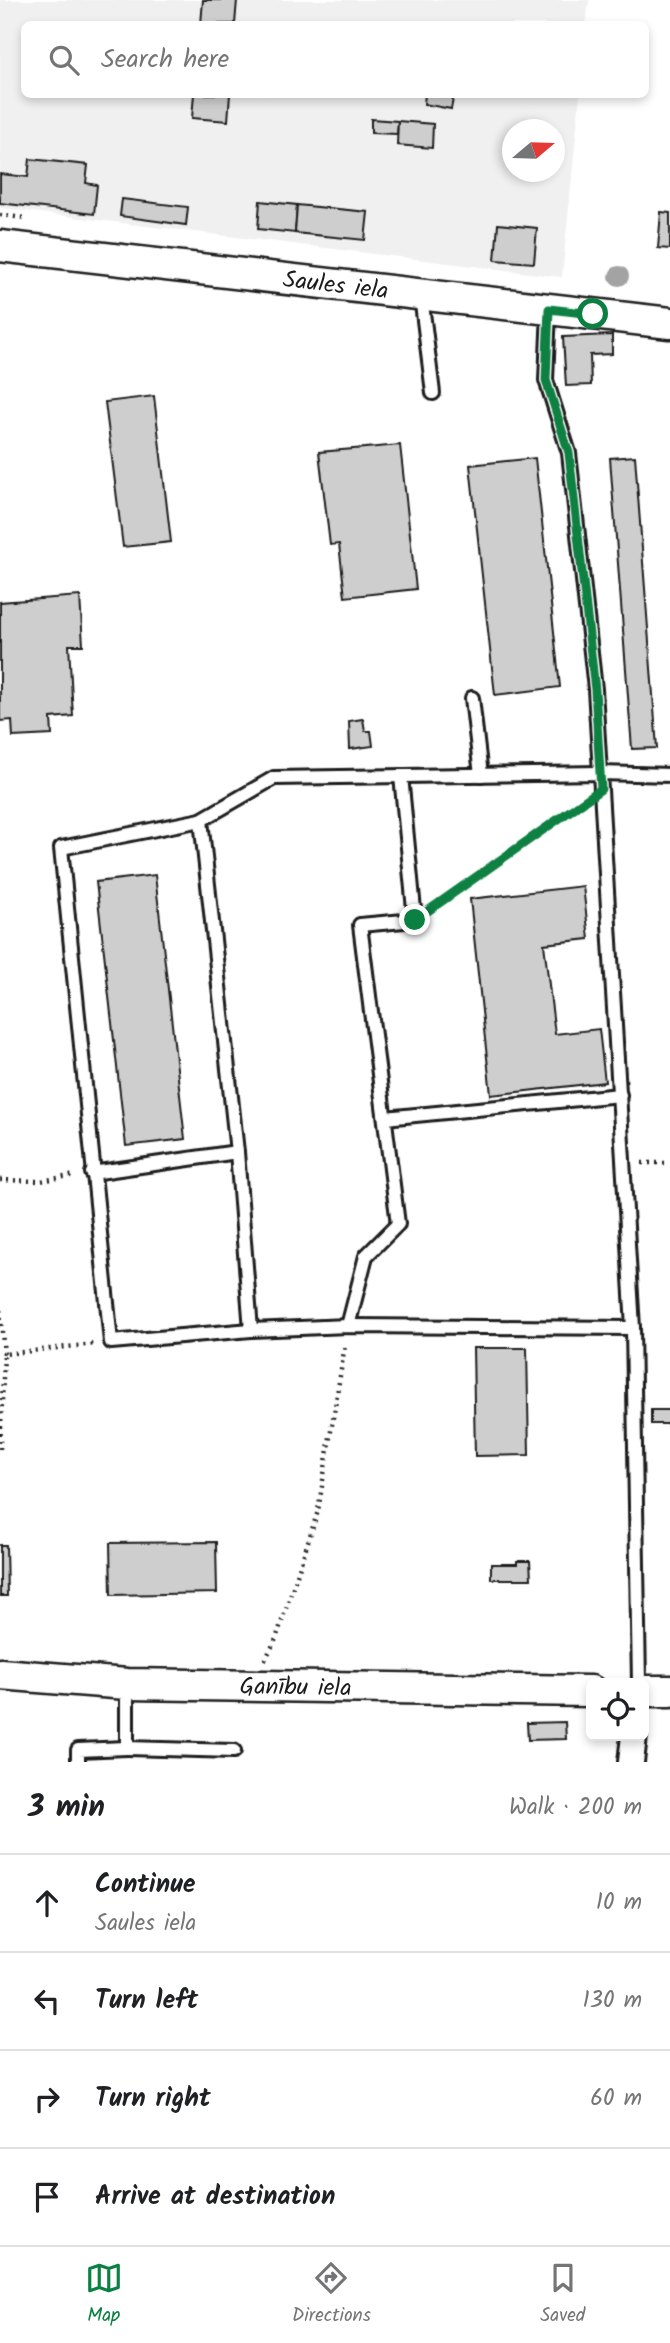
<!DOCTYPE html>
<meta charset="utf-8">
<style>
:root{--surface:#fff;--page:#f6f6f6;--text:#202124;--muted:#757577;--line:#e0e0e0;--accent:#0b8043}
body{margin:0;font-family:Kalam,sans-serif;background:var(--page);color:var(--text)}
.controls{position:absolute;right:21px;bottom:21px;display:grid;overflow:hidden;border-radius:10px;box-shadow:0 4px 10px #0003}
.controls button{width:63px;height:63px;display:grid;place-items:center;padding:0;border:0;border-bottom:2px solid var(--line);background:var(--surface);color:var(--text);font:35px sans-serif}
.compass{position:absolute;left:502px;top:119px;width:63px;height:63px;border-radius:50%;background:var(--surface);box-shadow:0 4px 10px #0003;rotate:71deg}
.stop{position:absolute;width:21px;height:21px;margin:-16px;border:5px solid #0b8043;border-radius:50%;background:#fff}
.stop.end{background:#0b8043;border-color:#fff;box-shadow:0 2px 7px #0008}
.list{margin:0;padding:0;list-style:none}
h2{display:flex;justify-content:space-between;align-items:center;height:91px;margin:0;padding:0 28px;font-size:30px}
h2 small{font-size:23px;font-weight:400;color:var(--muted)}
.list li{display:grid;grid-template-columns:46px 1fr auto;gap:21px;align-items:center;box-sizing:border-box;height:98px;padding:0 28px;border-top:2px solid var(--line)}
.list b{display:block;font-size:26px;white-space:nowrap}
.list p{margin:0;font-size:23px;white-space:nowrap;color:var(--muted)}
.list em{font-size:23px;font-style:normal;color:var(--muted)}
.icon{flex:none;width:38px;height:38px;fill:none;stroke:currentColor;stroke-width:2;stroke-linecap:round;stroke-linejoin:round}
.map{position:relative;flex:none;width:670px;height:1762px;overflow:hidden}
.search{position:absolute;background:var(--surface);box-shadow:0 4px 10px #0003;left:21px;right:21px;top:21px;height:77px;display:flex;align-items:center;gap:18px;box-sizing:border-box;padding:0 24px;border-radius:10px;color:var(--muted);font-size:26px}
.sheet{height:483px;background:var(--surface)}
nav{display:flex;justify-content:space-around;align-items:center;box-sizing:border-box;height:98px;border-top:2px solid var(--line);background:var(--surface);font-size:19px;color:var(--muted)}
nav a{display:grid;justify-items:center;gap:4px}
nav .on{color:var(--accent)}
.map>svg:first-child{display:block}
.built{fill:#f0f0f0;fill-rule:evenodd}
.building{fill:#cecece;stroke:#1c1c1c;stroke-width:2}
.lines{fill:none;stroke-linecap:round;stroke-linejoin:round}
.service-casing{stroke:#1c1c1c;stroke-width:18}
.minor-casing{stroke:#1c1c1c;stroke-width:30}
.tertiary-casing{stroke:#1c1c1c;stroke-width:35}
.path{stroke:#1c1c1c;stroke-width:4.5;stroke-dasharray:2 5;stroke-linecap:butt}
.service{stroke:#fff;stroke-width:12}
.minor{stroke:#fff;stroke-width:24}
.tertiary{stroke:#fff;stroke-width:30}
.tree{fill:#a3a3a3}
.route{stroke:#0b8043;stroke-width:9}
.labels{text-anchor:middle;stroke-width:6;stroke-linejoin:round;paint-order:stroke}
.street-label{font-size:24px;fill:#1c1c1c;stroke:#fff}
</style>
<div class="map">
<svg width="670" height="1762" viewBox="0 0 670 1762">
<rect width="100%" height="100%" fill="#fff"/>
<filter id="ink" filterUnits="userSpaceOnUse"><feTurbulence type="fractalNoise" baseFrequency=".0143" numOctaves="2"/><feDisplacementMap in="SourceGraphic" scale="14" xChannelSelector="R" yChannelSelector="G"/><feConvolveMatrix kernelMatrix="1 2 1 2 8 2 1 2 1" color-interpolation-filters="sRGB"/></filter>
<g filter="url(#ink)">
<!-- built -->
<path class="built" d="M 0,0 L 589,0 L 586,24 L 24,24 L 24,94 L 580,95 L 562,277 L 0,208 ZM 512,130 L 554,130 L 554,172 L 512,172 Z"/>
<!-- building -->
<g class="building">
<polygon points="203,0 237,0 235,24 201,24"/>
<polygon points="194,94 230,94 228,121 192,118"/>
<polygon points="425,94 454,94 451,109 424,104"/>
<polygon points="371,119 398,121 397,134 371,133"/>
<polygon points="398,121 433,124 432,148 397,145"/>
<polygon points="30,159 88,165 86,183 97,185 94,214 0,203 0,174 28,177"/>
<polygon points="122,199 188,207 186,225 120,216"/>
<polygon points="260,201 297,205 295,233 258,229"/>
<polygon points="297,205 368,212 365,240 295,233"/>
<polygon points="661,212 670,213 670,249 658,248"/>
<polygon points="498,224 537,228 534,263 495,260"/>
<polygon points="612,335 612,354 590,355 591,385 566,386 563,337"/>
<polygon points="154,396 171,542 123,547 105,402"/>
<polygon points="400,445 416,589 345,597 339,544 330,545 319,452"/>
<polygon points="635,456 657,748 632,749 610,458"/>
<polygon points="535,458 560,687 495,695 470,465"/>
<polygon points="80,596 83,645 69,645 73,716 51,718 52,735 13,737 12,720 0,721 0,602"/>
<polygon points="363,719 365,731 371,731 373,746 350,749 349,721"/>
<polygon points="155,875 185,1139 126,1146 96,882"/>
<polygon points="583,886 589,939 544,944 555,1034 599,1029 605,1082 491,1095 470,899"/>
<polygon points="473,1348 527,1348 529,1455 475,1456"/>
<rect x="651" y="1410" width="19" height="14"/>
<polygon points="216,1542 217,1593 111,1595 110,1543"/>
<polygon points="0,1545 6,1545 7,1596 0,1596"/>
<polygon points="517,1561 530,1561 531,1579 491,1579 491,1564 517,1564"/>
<polygon points="565,1722 566,1739 528,1740 527,1723"/>
</g>
<g class="lines">
<!-- service casing -->
<g class="service-casing">
<g id="service">
<polyline points="421,296 433,393"/>
<polyline points="549,310 546,380 569,453 595,689 600,773 633,1328 639,1683"/>
<polyline points="472,698 481,775"/>
<polyline points="201,820 237,1152 251,1330"/>
<polyline points="385,1118 620,1095"/>
<polyline points="92,1173 237,1152"/>
<polyline points="348,1326 366,1256 398,1224 360,925 415,920 401,776"/>
<polyline points="633,1328 348,1326 251,1330 111,1342 61,848 201,820 274,778 600,773 670,775"/>
<polyline points="127,1684 127,1748 234,1751"/>
<polyline points="78,1762 78,1750 127,1748"/>
</g>
</g>
<!-- minor casing -->
<g class="minor-casing">
<polyline id="minor" points="631,1762 634,1736"/>
</g>
<!-- tertiary casing -->
<g class="tertiary-casing">
<g id="tertiary">
<path id="s1" d="M 0,246 L 670,323"/>
<path id="s2" d="M 0,1674 L 127,1684 L 591,1691"/>
<polyline points="644,1691 670,1691"/>
</g>
</g>
<!-- path -->
<g class="path">
<polyline points="0,215 24,218"/>
<polyline points="433,907 583,801"/>
<polyline points="642,1163 670,1163"/>
<polyline points="0,1180 40,1181 76,1175"/>
<polyline points="0,1310 4,1354"/>
<polyline points="0,1449 4,1354 95,1344"/>
<polyline points="265,1660 276,1639 318,1511 345,1345"/>
</g>
<!-- service -->
<use href="#service" class="service"/>
<!-- minor -->
<use href="#minor" class="minor"/>
<!-- tertiary -->
<use href="#tertiary" class="tertiary"/>
</g>
<!-- trees -->
<circle class="tree" cx="619" cy="276" r="10"/>
</g>
<g class="lines" filter="url(#ink)">
<!-- route -->
<polyline class="route" points="415,920 601,789 595,690 569,453 546,380 549,309 593,314"/>
</g>
<g class="labels">
<!-- street labels -->
<g class="street-label">
<text dy="8" stroke="none"><textPath href="#s1" startOffset="338">Saules iela</textPath></text>
<text dy="8" stroke="none"><textPath href="#s2" startOffset="296">Ganību iela</textPath></text>
</g>
</g>
</svg>
<div class="controls">
<button><svg class="icon" aria-label="locate" viewBox="0 0 24 24"><circle cx="12" cy="12" r="6"/><path d="M12 2v4M12 18v4M2 12h4M18 12h4"/></svg></button>
</div>
<svg class="compass" viewBox="-18 -18 36 36"><path d="M0-13l5 13h-10z" fill="#e53935"/><path d="M0 13l5-13h-10z" fill="#757577"/></svg>
<div class="stop" style="left:593px;top:314px"></div>
<div class="stop end" style="left:415px;top:920px"></div>
<div class="search"><svg class="icon" aria-label="search" viewBox="0 0 24 24"><circle cx="10" cy="10" r="6"/><path d="M15 15l6 6"/></svg>Search here</div>
</div>
<section class="sheet">
<h2>3 min<small>Walk · 200 m</small></h2>
<ul class="list">
<li><svg class="icon" aria-label="ahead" viewBox="0 0 24 24"><path d="M12 20V5M6 11l6-6 6 6"/></svg><div><b>Continue</b><p>Saules iela</p></div><em>10 m</em></li>
<li><svg class="icon" aria-label="left" viewBox="0 0 24 24"><path d="M17 20v-9H6M10 6l-5 5 5 5"/></svg><div><b>Turn left</b></div><em>130 m</em></li>
<li><svg class="icon" aria-label="right" viewBox="0 0 24 24"><path d="M7 20v-9h11M14 6l5 5-5 5"/></svg><div><b>Turn right</b></div><em>60 m</em></li>
<li><svg class="icon" aria-label="arrive" viewBox="0 0 24 24"><path d="M6 21V4h12l-3 4 3 4H6"/></svg><div><b>Arrive at destination</b></div></li>
</ul>
</section>
<nav>
<a class="on"><svg class="icon" aria-label="map" viewBox="0 0 24 24"><path d="M3 6l6-2 6 2 6-2v14l-6 2-6-2-6 2zM9 4v14M15 6v14"/></svg>Map</a>
<a><svg class="icon" aria-label="directions" viewBox="0 0 24 24"><path d="M12 3l9 9-9 9-9-9zM9 14v-3h6M13 9l2 2-2 2"/></svg>Directions</a>
<a><svg class="icon" aria-label="saved" viewBox="0 0 24 24"><path d="M7 4h10v16l-5-4-5 4z"/></svg>Saved</a>
</nav>
